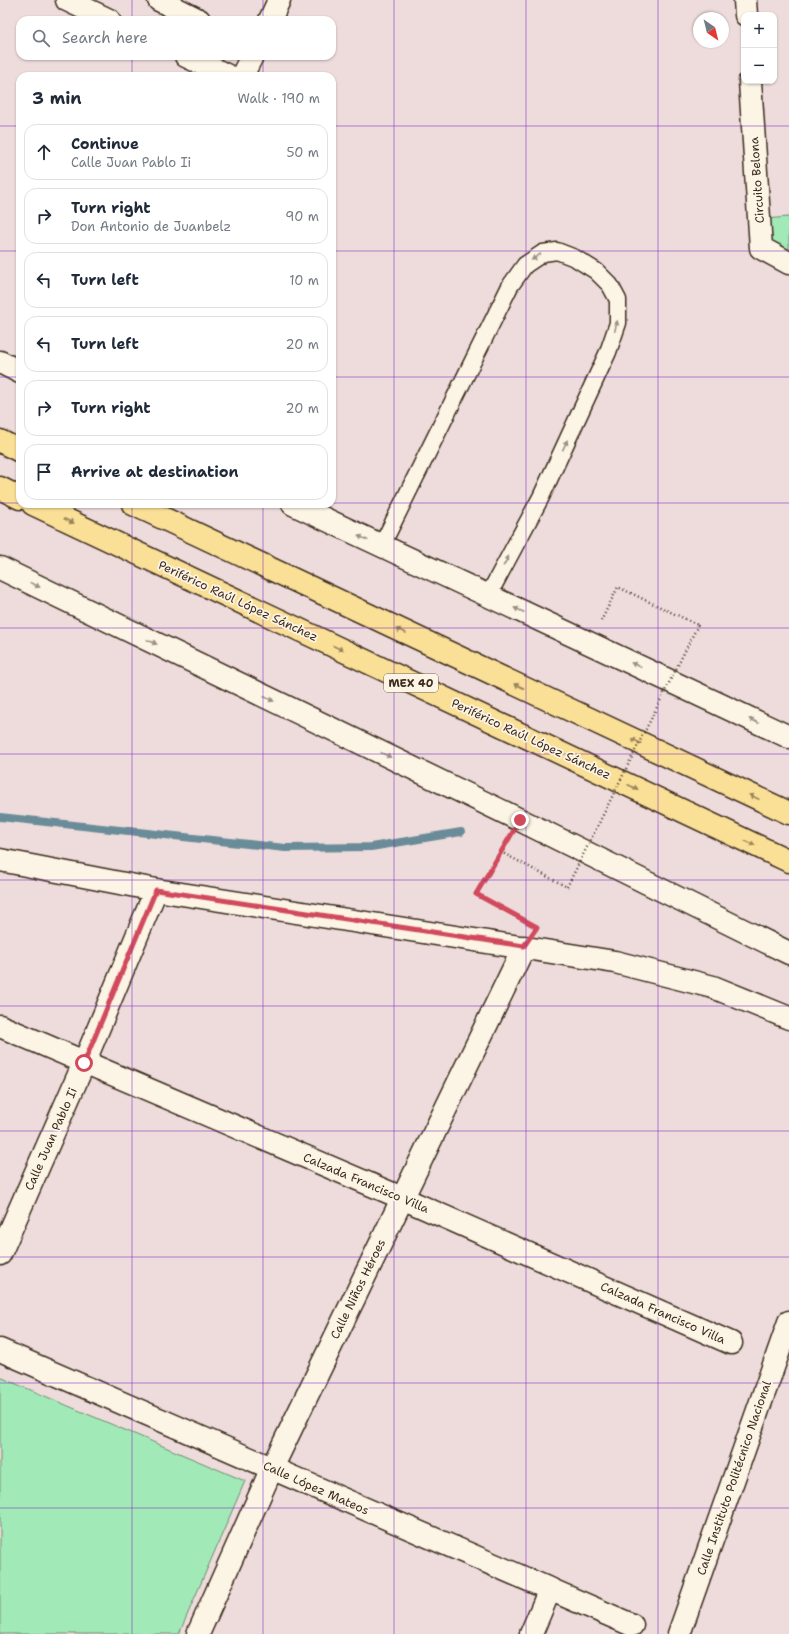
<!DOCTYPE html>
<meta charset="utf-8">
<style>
:root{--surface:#fff;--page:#f2f2f3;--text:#1f2937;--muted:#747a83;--line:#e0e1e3}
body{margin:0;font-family:"Shantell Sans",sans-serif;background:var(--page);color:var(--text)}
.controls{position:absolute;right:12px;top:12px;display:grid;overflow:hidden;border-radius:8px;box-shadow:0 1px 3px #0004}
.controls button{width:36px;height:36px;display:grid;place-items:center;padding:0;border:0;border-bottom:1px solid var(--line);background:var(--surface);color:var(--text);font:20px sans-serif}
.compass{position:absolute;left:693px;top:12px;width:36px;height:36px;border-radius:50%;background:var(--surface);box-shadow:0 1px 3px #0004;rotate:145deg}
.stop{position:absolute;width:12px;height:12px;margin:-9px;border:3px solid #d1495b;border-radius:50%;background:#fff}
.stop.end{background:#d1495b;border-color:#fff;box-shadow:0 1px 4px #0008}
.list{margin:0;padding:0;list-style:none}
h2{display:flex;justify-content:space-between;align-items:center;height:52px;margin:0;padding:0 16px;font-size:17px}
h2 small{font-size:13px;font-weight:400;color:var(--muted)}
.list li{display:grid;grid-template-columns:26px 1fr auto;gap:12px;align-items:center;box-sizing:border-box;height:56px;margin:0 8px 8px;padding:0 8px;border:1px solid var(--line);border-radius:12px}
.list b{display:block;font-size:15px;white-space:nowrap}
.list p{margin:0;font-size:13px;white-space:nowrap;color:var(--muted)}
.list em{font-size:13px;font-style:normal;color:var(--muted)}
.icon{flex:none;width:22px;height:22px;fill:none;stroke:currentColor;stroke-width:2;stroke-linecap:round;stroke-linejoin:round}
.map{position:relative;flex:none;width:789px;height:1634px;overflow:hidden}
.search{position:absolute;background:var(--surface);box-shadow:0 1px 3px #0004;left:16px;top:16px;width:320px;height:44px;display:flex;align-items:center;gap:10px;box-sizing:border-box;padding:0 14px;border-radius:12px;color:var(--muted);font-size:15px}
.panel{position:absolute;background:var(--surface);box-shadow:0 1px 3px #0004;left:16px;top:72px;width:320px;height:436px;border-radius:12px}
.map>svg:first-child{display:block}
.green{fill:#a1eab8;stroke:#6e8a6b}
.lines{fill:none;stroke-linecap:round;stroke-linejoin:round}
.stream{stroke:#6a8c99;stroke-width:8}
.service-casing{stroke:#3b2a1e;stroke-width:19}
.minor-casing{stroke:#3b2a1e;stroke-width:25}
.secondary-casing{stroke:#3b2a1e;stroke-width:25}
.motorway-casing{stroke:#3b2a1e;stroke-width:25}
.path{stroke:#3b2a1e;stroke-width:2.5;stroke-dasharray:1 3;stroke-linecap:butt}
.service{stroke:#fcf5e5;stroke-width:16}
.minor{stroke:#fcf5e5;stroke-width:22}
.secondary{stroke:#fcf5e5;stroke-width:22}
.motorway{stroke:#fadf96;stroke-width:22}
.path-bridge{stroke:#3b2a1e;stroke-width:2.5;stroke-dasharray:1 3;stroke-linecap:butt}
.oneway{fill:#9c9082}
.oneway2{fill:#9a845a}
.route{stroke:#d1495b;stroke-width:5}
.grid{fill:none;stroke:#7b2cbf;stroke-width:1;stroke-opacity:0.55}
.labels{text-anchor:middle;stroke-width:3.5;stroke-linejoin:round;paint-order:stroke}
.shield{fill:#fcf5e5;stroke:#75675a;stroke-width:1}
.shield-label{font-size:11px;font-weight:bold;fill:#3b2a1e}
.street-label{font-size:12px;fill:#3b2a1e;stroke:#fcf5e5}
</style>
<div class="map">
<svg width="789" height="1634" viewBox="0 0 789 1634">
<rect width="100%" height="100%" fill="#eedcdc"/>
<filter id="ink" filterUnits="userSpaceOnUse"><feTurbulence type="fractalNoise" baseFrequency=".025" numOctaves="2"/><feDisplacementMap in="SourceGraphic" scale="8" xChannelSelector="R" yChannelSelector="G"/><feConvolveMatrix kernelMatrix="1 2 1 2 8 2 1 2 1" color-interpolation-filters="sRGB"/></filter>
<g filter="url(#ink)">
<!-- green -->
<g class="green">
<polygon points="789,217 789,258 766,245 765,219"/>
<polygon points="0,1377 245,1481 179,1634 0,1634"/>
</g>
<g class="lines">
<!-- stream -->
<polyline class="stream" points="0,817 285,848 371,847 461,832"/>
<!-- service casing -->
<g class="service-casing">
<polyline id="service" points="381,547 510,286 525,265 543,253 557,251 575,258 596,271 610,285 618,300 618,323 608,352 541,497 488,596"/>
</g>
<!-- minor casing -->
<g class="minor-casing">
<g id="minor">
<polyline points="67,0 109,20"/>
<polyline points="159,0 199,20"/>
<polyline points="745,0 746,15"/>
<polyline points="270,20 279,0"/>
<polyline points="186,56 228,76"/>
<polyline points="242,76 252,56"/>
<polyline points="750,81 761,248 789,263"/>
<polyline points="0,860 156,890 615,962 713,987 789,1018"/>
<polyline points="0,1026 402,1198 731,1343"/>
<polyline points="0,1254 84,1063 156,890"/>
<polyline points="0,1350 632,1625"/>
<polyline points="198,1634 272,1468 524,947"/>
<polyline points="531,1634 550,1589"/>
<polyline points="679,1634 789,1322"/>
</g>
</g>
<!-- secondary casing -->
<g class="secondary-casing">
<g id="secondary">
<polyline points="0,362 20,372"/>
<polyline points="293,504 789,737"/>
<polyline points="0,568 520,820 789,953"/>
</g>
</g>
<!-- motorway casing -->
<g class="motorway-casing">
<g id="motorway">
<polyline points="0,441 20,451"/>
<polyline points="0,488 20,498"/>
<polyline points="33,504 789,861"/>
<polyline points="133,504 789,813"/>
</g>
</g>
<!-- path -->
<g class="path">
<polyline points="601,621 618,587 698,625"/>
<polyline points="507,841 501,852 567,887"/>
<polyline points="501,852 476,894 526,921"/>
</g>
<!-- service -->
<use href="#service" class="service"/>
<!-- minor -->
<use href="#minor" class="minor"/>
<!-- secondary -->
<use href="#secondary" class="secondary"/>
<!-- motorway -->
<use href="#motorway" class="motorway"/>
<!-- path-bridge -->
<polyline class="path-bridge" points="567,887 698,625"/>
</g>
<!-- one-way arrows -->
<defs><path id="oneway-solid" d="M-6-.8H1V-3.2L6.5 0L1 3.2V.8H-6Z"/></defs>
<g class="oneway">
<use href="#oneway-solid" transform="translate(536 257) rotate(146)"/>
<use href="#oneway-solid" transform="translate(616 326) rotate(-76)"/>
<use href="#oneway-solid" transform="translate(565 445) rotate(-65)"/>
<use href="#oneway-solid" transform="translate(363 538) rotate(-154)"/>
<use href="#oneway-solid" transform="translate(506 561) rotate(-62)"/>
<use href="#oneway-solid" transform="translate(35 585) rotate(26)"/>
<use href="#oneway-solid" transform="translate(519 610) rotate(-155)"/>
<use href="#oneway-solid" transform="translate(152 642) rotate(26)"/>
<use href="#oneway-solid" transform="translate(636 665) rotate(-155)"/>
<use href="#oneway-solid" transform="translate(269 699) rotate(26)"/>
<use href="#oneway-solid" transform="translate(754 721) rotate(-155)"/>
<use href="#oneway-solid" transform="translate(386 755) rotate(26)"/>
</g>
<g class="oneway2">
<use href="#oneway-solid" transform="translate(69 521) rotate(25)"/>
<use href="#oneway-solid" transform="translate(401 631) rotate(-155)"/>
<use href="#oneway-solid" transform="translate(338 648) rotate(25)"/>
<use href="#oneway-solid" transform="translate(519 686) rotate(-155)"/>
<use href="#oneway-solid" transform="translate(636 741) rotate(-155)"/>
<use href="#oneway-solid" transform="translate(633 787) rotate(25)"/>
<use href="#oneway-solid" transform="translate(754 797) rotate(-155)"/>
<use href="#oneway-solid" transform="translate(750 843) rotate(25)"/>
</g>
</g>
<g class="lines" filter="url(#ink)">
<!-- route -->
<polyline class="route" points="84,1063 156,890 524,946 537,927 476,894 520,820"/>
</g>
<!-- grid -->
<path class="grid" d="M 132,0 L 132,20M 263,0 L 263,20M 394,0 L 394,1634M 526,0 L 526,1634M 658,0 L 658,1634M 132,56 L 132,76M 263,56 L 263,76M 0,126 L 20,126M 332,126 L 789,126M 0,251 L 20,251M 332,251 L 789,251M 0,377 L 20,377M 332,377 L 789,377M 0,503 L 20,503M 332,503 L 789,503M 132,504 L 132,1634M 263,504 L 263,1634M 0,628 L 789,628M 0,754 L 789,754M 0,880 L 789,880M 0,1006 L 789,1006M 0,1131 L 789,1131M 0,1257 L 789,1257M 0,1383 L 789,1383M 0,1508 L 789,1508"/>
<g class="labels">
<!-- shield labels -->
<rect class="shield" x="384" y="674" width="54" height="18" rx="3"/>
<g class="shield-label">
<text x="411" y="687">MEX 40</text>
</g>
<!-- street labels -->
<g class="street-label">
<text transform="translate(757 180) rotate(-94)" y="4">Circuito Belona</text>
<text transform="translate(238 601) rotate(25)" y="4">Periférico Raúl López Sánchez</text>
<text transform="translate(531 739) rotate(25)" y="4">Periférico Raúl López Sánchez</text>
<text transform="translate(51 1139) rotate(-66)" y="4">Calle Juan Pablo Ii</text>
<text transform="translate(366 1183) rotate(23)" y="4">Calzada Francisco Villa</text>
<text transform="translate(358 1289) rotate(-64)" y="4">Calle Niños Héroes</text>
<text transform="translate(663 1313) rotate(24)" y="4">Calzada Francisco Villa</text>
<text transform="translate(734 1478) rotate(-71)" y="4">Calle Instituto Politécnico Nacional</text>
<text transform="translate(316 1488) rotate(24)" y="4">Calle López Mateos</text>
</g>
</g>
</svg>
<div class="controls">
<button>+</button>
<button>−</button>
</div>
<svg class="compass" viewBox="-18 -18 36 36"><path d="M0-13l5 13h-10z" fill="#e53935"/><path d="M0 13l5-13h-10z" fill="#747a83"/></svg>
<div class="stop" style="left:84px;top:1063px"></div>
<div class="stop end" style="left:520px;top:820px"></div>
<div class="search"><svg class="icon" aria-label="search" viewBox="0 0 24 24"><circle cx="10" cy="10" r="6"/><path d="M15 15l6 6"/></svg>Search here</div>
<section class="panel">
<h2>3 min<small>Walk · 190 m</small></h2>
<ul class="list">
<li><svg class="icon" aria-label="ahead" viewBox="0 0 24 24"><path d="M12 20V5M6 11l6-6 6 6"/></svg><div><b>Continue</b><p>Calle Juan Pablo Ii</p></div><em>50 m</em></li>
<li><svg class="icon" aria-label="right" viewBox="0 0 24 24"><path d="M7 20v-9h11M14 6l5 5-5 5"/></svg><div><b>Turn right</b><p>Don Antonio de Juanbelz</p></div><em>90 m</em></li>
<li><svg class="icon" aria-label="left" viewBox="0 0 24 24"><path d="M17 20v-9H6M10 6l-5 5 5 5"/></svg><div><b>Turn left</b></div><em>10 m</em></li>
<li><svg class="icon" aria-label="left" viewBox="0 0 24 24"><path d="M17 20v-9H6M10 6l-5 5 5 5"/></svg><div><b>Turn left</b></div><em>20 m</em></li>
<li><svg class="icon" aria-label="right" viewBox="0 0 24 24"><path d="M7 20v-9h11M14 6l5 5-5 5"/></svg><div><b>Turn right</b></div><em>20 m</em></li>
<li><svg class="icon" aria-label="arrive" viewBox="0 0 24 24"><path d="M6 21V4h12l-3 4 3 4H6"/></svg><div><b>Arrive at destination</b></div></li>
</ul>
</section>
</div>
